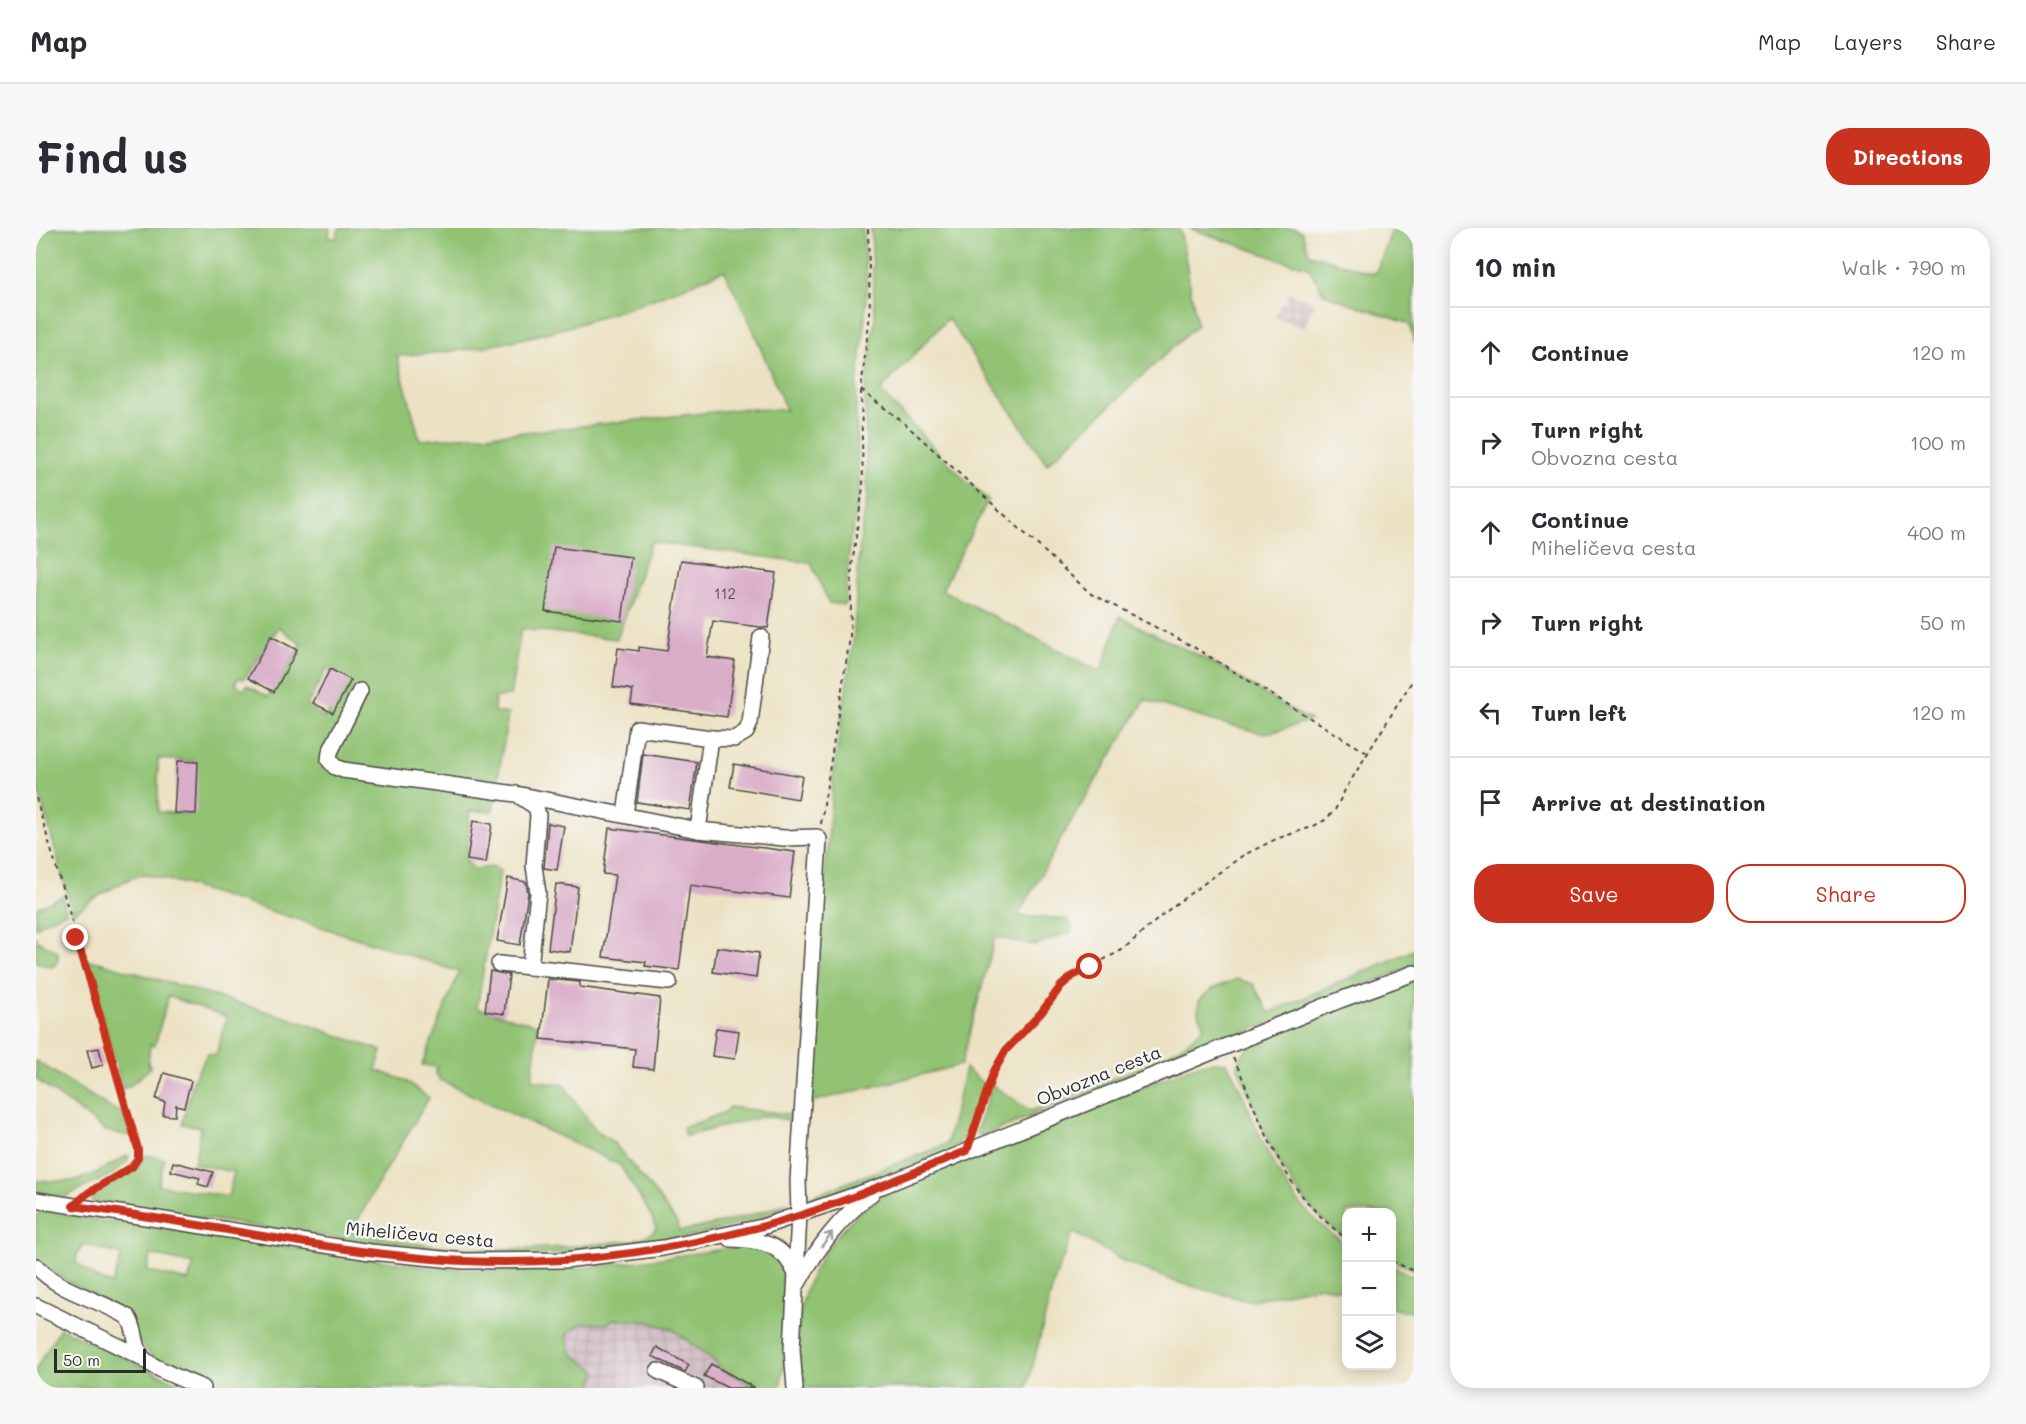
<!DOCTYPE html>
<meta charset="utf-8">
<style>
:root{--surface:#fff;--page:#f7f7f7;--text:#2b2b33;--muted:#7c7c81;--line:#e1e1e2;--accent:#c8321e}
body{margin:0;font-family:Mali,sans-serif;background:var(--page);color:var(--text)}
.controls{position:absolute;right:18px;bottom:18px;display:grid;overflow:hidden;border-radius:12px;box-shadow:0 3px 15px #0003}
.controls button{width:54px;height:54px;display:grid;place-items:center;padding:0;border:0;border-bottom:2px solid var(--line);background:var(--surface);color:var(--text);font:30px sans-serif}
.scale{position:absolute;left:18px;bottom:15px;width:92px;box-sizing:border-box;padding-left:6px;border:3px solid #2b2b2b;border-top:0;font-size:16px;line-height:21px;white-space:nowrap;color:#2b2b2b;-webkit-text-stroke:4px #f6f6f2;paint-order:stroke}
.stop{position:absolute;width:18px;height:18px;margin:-14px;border:4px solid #c8321e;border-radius:50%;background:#fff}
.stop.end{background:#c8321e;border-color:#fff;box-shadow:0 2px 6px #0008}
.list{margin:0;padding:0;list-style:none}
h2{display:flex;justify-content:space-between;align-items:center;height:78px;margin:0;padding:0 24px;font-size:26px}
h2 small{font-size:20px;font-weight:400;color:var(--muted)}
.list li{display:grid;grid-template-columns:39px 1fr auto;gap:18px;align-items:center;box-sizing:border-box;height:90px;padding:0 24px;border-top:2px solid var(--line)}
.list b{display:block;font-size:22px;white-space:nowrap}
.list p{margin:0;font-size:20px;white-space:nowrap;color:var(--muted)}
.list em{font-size:20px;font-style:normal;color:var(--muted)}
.actions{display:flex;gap:12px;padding:18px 24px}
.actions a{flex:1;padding:14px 0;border:2px solid var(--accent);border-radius:24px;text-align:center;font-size:21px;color:var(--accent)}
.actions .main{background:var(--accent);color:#fff}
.icon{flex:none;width:33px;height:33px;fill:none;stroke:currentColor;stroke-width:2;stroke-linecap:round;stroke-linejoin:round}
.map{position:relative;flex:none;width:1378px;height:1160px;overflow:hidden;border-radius:24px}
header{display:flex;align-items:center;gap:36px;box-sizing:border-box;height:84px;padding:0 30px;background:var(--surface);border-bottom:2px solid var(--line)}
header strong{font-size:28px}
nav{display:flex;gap:33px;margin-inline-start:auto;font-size:21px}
.intro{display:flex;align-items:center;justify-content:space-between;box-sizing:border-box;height:144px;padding:0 36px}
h1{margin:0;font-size:42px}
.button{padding:15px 27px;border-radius:24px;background:var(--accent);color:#fff;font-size:21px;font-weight:700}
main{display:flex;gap:36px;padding:0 36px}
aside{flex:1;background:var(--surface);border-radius:24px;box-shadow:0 3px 15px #0003}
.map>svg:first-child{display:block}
.industrial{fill:url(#industrial-grid)}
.green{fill:#91c373;stroke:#5e774f;stroke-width:1.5;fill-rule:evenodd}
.building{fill:#d9acc8}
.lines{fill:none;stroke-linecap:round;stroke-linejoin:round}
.minor-casing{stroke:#484642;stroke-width:18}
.path{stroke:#484642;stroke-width:2;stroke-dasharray:4.5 4.5;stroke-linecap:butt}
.minor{stroke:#fff;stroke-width:15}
.oneway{stroke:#a0a0a0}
.route{stroke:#c8321e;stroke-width:8}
.labels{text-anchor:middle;stroke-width:5;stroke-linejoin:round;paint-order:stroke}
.number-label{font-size:15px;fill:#564b52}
.street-label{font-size:18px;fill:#2b2b2b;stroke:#f6f6f2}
</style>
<header>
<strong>Map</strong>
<nav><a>Map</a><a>Layers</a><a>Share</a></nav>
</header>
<div class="intro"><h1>Find us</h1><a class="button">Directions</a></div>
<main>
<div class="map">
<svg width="1378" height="1160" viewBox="0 0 1378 1160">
<defs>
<pattern id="industrial-grid" width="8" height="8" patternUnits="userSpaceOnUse" patternTransform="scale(1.5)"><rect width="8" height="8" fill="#d2bdc5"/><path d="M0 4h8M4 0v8" fill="none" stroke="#b4a3a9"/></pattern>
</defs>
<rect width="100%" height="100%" fill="#f6f6f2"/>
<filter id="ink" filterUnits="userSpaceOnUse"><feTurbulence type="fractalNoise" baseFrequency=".0167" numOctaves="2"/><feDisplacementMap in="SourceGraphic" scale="12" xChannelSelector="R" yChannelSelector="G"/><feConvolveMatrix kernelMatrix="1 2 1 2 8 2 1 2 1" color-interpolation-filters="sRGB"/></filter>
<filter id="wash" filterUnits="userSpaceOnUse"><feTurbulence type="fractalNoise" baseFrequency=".008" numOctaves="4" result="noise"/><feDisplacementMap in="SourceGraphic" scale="24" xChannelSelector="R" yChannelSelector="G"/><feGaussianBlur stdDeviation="1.35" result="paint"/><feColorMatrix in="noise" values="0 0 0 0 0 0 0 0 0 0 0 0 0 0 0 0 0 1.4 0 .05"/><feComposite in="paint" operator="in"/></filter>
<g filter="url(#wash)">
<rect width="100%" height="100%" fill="#ece2c3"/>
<!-- industrial -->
<g class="industrial">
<polygon points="1252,65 1279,74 1268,100 1239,89 1245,75 1251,74"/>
<polygon points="577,1091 613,1094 636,1101 681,1135 681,1139 718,1158 717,1160 556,1160 561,1143 535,1125 530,1107 547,1095 571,1096"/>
</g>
<!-- green -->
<g class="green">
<path d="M 0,0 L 294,0 L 293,9 L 300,11 L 303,0 L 827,0 L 831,58 L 828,103 L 821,158 L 820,185 L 823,259 L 821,283 L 814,312 L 809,377 L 793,375 L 775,335 L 615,314 L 581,411 L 485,401 L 474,468 L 459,469 L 458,484 L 472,486 L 457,583 L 434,583 L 430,633 L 438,641 L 458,639 L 464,643 L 441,780 L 502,797 L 496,852 L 528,857 L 558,901 L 577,914 L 622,969 L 641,995 L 643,1003 C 681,997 717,989 752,974 C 733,992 702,996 677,1003 C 590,1025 496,1031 407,1024 C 366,1021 326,1013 285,1008 C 209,997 133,986 56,974 L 56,969 C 77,952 93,952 110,927 L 128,931 L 122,957 L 192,969 L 198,944 L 158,936 L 165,899 L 146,896 L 158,850 L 171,826 L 180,827 L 191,789 L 132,768 L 119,817 L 114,817 L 112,836 L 115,839 L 95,857 L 87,861 L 50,732 L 63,734 L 256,791 L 346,823 L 340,842 L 368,852 L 393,870 L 340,959 L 316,1003 C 336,1007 355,1012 375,1015 C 439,1023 504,1023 569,1015 C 587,1013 607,1014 620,1001 L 616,989 L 584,937 L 404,852 L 400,845 L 401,839 L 386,837 L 423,744 L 352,720 L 145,655 L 107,646 L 87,654 L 59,670 L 37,685 L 0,554 ZM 688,42 L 716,99 L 750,182 L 705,181 L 500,203 L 384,212 L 361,128 C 390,125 420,124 448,119 C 530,103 612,76 688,42 ZM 243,399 L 266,417 L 232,469 L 211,457 L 208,462 L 199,455 L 202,450 L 208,451 ZM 291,440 L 311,454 L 289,490 L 271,477 ZM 122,531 L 158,533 L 155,586 L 122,584 Z"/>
<path d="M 835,0 L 1144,0 L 1161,97 L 1011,236 L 912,90 L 844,163 L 930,253 L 952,272 L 906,362 L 1065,444 L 1084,388 C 1115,407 1148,419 1179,436 C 1212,454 1241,477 1275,492 L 1240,503 L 1226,505 L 1177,493 L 1109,472 L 1031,600 L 982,688 L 1031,691 L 1036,698 L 1035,705 L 998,717 L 959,709 L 925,837 L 771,875 L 797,549 L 817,416 L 824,314 L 831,270 L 829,166 L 839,88 Z"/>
<polygon points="1153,0 1257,0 1266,4 1273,26 1339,46 1357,0 1378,0 1378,115 1373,96 1288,66 1272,39 1248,33"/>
<polygon points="27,668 30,684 8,694 0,700 0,680"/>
<path d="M 0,708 L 1,713 L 21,723 C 24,730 22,735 16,739 L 0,734 Z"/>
<polygon points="1378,722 1378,738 953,905 946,908 940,905 956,857 995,883 1124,832 1154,812 1168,799 1162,785 1163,772 1178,760 1201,751 1217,756 1233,785"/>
<path d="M 1378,753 L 1378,1042 L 1356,1032 L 1356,984 L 1310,984 L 1310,1010 C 1248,969 1229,903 1201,837 L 1207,826 L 1217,815 Z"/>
<polygon points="0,833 76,881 88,884 94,908 70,903 0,851"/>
<path d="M 1179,834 L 1191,835 C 1205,859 1214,885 1225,910 C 1245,956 1269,989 1310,1016 L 1310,1063 L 1283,1058 L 1212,1073 L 1140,1054 L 1089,1034 L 1037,1004 L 1019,1050 L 991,1160 L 766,1160 C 765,1143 763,1126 762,1109 C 762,1044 806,989 861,959 L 1161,837 Z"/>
<path d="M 929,840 L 949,857 C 937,886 942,902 914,923 L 801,965 L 784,970 L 774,969 L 911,916 Z"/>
<polygon points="693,879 759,887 759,893 729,888 649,908 647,900 689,884"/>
<polygon points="92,927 92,933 76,946 29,969 0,964 0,953 37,953 60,945"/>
<path d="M 5,983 L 391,1039 C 436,1042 483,1045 529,1041 C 587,1037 644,1027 702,1019 C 726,1019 742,1023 751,1048 L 748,1137 L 744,1160 L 717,1160 L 717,1158 L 681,1139 L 681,1135 L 636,1101 L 613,1094 L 577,1091 L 571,1096 L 547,1095 L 530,1107 L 535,1125 L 561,1143 L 556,1160 L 178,1160 L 120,1133 L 68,1072 L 5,1039 L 0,1029 L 0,988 ZM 48,1016 L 86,1027 L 76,1056 L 61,1051 L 40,1034 L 41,1026 ZM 115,1027 L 158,1036 L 152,1053 L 111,1043 Z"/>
<polygon points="1356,1038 1378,1049 1378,1084 1365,1083 1356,1079"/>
<polygon points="24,1100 138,1153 147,1160 0,1160 0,1141"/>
</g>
<g id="blocks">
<!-- building -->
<g class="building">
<polygon points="518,319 595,329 586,393 509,383"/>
<polygon points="645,332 740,345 732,400 677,393 671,429 699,433 691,489 595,476 597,462 577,459 582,420 603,423 603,419 631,423"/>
<polygon points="235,408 261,422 238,464 212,450"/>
<polygon points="294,441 315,452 297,485 277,475"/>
<polygon points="607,526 661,534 654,582 601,574"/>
<polygon points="141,533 162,534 160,586 138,585"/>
<polygon points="698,536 766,548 762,571 694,559"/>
<polygon points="437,593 456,596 450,635 431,632"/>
<polygon points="512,595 528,598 521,642 508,640"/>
<polygon points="573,600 759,624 753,670 654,657 643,742 609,738 610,734 567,729 579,647 567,646"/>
<polygon points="472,650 490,654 492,665 484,717 461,713"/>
<polygon points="520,656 542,659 534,724 512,721"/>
<polygon points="681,719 723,725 720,750 677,744"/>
<polygon points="454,743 473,747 468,786 449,783"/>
<polygon points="512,751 544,754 544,759 624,770 617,841 597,839 599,821 505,811"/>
<polygon points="680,800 703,803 699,831 676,828"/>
<polygon points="63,820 67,837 56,840 51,822"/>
<polygon points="128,845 155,853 148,879 140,877 139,888 127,887 129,874 120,871"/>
<polygon points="137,934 177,944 172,959 162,956 164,950 135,943"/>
<polygon points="621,1119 653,1137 649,1144 616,1128"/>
<polygon points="675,1136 719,1160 692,1160 668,1148"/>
</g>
</g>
</g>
<g filter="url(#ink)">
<use href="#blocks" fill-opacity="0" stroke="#484642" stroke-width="1.5"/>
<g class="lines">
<!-- minor casing -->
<g class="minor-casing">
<g id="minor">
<polyline points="324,463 294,524 293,532 299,539 307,542 480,566 662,602 748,610 781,609 783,611 762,953 763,987 756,1121 759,1160"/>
<polyline points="589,587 601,500 675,510"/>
<polyline points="662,602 675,510 698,511 710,504 714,495 725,409"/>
<polyline points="463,736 494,739 502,665 498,638 502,587 500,579 485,569"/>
<polyline points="494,739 633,754"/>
<polyline points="0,972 334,1024 428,1033 529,1032 627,1020 726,999 846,958 1304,772 1378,745"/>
<path d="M 695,1011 C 727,1012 747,1016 760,1046"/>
<path d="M 0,1038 C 25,1065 61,1070 92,1089 C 101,1101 98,1118 106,1129 C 115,1140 153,1154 167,1160"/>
<path d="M 762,1055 C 782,1019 803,991 836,965"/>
<polyline points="0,1078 105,1129"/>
<polyline points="622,1143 660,1160"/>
</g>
</g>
<!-- path -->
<g class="path">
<polyline points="825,162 867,194 1055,366 1156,418 1333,526"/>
<path d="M 0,570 L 102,921 C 101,947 69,954 50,967"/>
<polyline points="785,596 814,409 816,338 827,258 825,162 834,85 832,0"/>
<path d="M 1197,830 C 1205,844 1211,862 1217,877 C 1242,933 1259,972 1310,1010"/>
<polyline points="936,906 961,836 970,823 1005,785 1025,758 1035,749 1086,722 1137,678 1206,628 1240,611 1276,599 1289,592 1299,582 1309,562 1378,450"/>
<polyline points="1356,1033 1378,1043"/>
</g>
<!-- minor -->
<use href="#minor" class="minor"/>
</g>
<!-- one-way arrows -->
<defs><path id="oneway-shaft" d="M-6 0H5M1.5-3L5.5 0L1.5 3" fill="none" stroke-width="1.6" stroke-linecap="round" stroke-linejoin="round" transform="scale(1.5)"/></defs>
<use class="oneway" href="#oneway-shaft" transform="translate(791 1011) rotate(-54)"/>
</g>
<g class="lines" filter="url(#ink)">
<!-- route -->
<path class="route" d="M 40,710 L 52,746 L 102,921 L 102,930 L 96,939 L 52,965 L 37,978 C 167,994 297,1026 428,1033 C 527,1038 628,1024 724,999 C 795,981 863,950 931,923 L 957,845 L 970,822 L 1005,785 L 1025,758 L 1035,749 L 1054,739"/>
</g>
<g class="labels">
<!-- number labels -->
<g class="number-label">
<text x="689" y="371">112</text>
</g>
<!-- street labels -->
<g class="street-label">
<text transform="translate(1063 848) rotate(-22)" y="6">Obvozna cesta</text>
<text transform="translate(384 1007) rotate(5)" y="6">Miheličeva cesta</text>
</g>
</g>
</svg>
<div class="controls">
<button>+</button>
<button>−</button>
<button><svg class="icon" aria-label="layers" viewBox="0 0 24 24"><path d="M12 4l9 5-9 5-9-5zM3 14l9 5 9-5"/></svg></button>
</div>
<div class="scale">50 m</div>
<div class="stop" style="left:1054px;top:739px"></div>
<div class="stop end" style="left:40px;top:710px"></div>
</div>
<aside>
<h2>10 min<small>Walk · 790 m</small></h2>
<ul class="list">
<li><svg class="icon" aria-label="ahead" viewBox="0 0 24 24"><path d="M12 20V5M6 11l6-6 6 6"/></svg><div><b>Continue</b></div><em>120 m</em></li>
<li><svg class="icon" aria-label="right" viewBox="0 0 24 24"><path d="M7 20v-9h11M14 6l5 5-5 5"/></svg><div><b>Turn right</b><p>Obvozna cesta</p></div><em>100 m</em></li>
<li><svg class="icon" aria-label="ahead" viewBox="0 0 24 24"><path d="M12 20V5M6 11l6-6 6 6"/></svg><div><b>Continue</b><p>Miheličeva cesta</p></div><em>400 m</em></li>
<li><svg class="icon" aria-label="right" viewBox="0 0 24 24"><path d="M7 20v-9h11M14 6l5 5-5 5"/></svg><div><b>Turn right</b></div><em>50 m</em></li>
<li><svg class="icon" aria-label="left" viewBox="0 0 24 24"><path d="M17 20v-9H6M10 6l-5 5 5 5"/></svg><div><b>Turn left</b></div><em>120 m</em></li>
<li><svg class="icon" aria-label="arrive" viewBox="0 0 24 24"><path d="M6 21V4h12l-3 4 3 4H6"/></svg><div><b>Arrive at destination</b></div></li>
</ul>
<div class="actions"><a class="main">Save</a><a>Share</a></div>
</aside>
</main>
